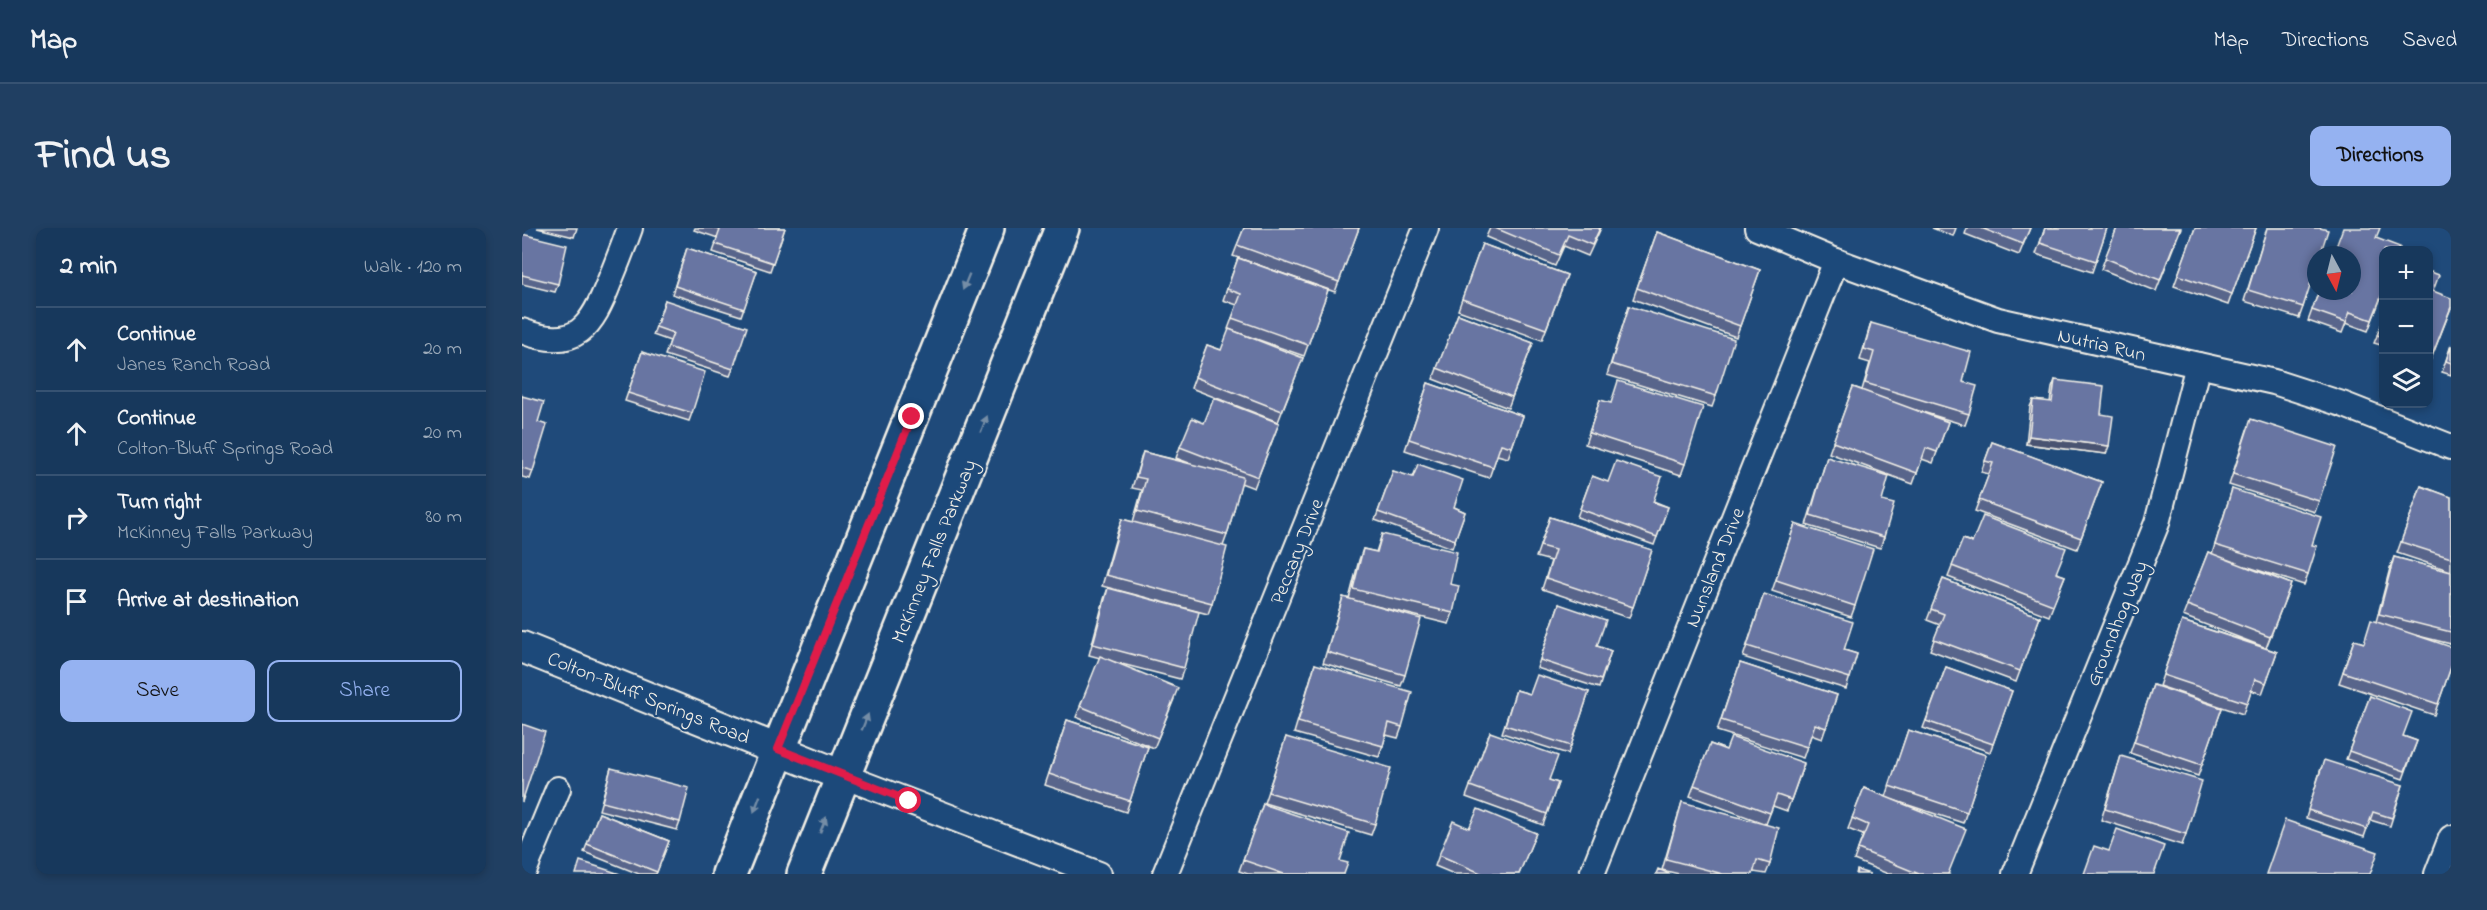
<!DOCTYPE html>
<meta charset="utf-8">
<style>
:root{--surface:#17385c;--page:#203f62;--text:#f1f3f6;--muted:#9eacbb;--line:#365272;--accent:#95b2f1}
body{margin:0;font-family:"Indie Flower",sans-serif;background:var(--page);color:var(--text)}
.controls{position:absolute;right:18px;top:18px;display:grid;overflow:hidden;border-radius:12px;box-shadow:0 3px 9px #0003}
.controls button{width:54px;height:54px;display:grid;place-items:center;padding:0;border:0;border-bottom:2px solid var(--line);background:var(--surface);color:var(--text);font:30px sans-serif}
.compass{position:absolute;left:1785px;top:18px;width:54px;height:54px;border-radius:50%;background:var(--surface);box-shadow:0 3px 9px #0003;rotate:173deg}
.stop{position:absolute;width:18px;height:18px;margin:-14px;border:4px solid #e11d48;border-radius:50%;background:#fff}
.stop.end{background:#e11d48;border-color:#fff;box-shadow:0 2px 6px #0008}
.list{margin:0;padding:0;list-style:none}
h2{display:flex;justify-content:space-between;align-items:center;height:78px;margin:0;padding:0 24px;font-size:26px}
h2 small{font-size:20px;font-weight:400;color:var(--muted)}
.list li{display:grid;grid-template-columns:39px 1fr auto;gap:18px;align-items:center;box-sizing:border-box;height:84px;padding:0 24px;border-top:2px solid var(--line)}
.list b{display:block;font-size:22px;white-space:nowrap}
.list p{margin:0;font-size:20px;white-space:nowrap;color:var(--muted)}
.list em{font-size:20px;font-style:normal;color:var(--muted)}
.actions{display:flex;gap:12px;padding:18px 24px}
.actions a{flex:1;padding:14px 0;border:2px solid var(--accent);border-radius:12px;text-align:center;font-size:21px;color:var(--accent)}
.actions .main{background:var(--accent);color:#111}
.icon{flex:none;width:33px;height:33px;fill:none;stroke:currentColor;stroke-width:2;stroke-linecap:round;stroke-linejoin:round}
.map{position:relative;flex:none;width:1929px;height:646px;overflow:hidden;border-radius:12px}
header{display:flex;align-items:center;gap:36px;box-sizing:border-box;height:84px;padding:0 30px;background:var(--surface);border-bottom:2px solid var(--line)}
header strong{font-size:28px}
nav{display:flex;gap:33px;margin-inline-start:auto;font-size:21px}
.intro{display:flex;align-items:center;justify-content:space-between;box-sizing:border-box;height:144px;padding:0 36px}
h1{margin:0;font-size:42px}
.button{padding:15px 27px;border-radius:12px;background:var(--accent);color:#111;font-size:21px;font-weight:700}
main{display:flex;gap:36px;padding:0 36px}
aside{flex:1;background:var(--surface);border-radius:12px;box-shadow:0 3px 9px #0003}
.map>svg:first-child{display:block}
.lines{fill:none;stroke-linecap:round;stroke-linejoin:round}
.minor-casing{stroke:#f4f1e8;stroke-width:28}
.tertiary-casing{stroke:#f4f1e8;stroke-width:34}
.secondary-casing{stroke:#f4f1e8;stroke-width:38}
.minor{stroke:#1f4a7a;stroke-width:24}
.tertiary{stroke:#1f4a7a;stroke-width:30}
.secondary{stroke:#1f4a7a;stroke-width:33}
.wall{fill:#59658b;stroke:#f4f1e8;stroke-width:1.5}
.shaded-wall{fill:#495271;stroke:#f4f1e8;stroke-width:1.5}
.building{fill:#6875a2;stroke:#f4f1e8;stroke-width:1.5}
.oneway{fill:#748da6}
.route{stroke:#e11d48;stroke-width:8}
.labels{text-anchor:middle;stroke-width:4.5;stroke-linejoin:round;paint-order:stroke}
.street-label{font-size:20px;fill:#f4f1e8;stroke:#1f4a7a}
</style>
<header>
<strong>Map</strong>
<nav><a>Map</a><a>Directions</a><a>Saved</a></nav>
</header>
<div class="intro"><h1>Find us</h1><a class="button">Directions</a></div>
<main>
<aside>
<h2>2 min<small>Walk · 120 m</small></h2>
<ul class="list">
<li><svg class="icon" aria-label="ahead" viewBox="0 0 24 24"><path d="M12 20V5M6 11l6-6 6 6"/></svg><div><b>Continue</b><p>Janes Ranch Road</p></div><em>20 m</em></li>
<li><svg class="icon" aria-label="ahead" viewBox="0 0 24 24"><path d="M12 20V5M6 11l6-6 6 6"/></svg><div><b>Continue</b><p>Colton-Bluff Springs Road</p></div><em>20 m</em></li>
<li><svg class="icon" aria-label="right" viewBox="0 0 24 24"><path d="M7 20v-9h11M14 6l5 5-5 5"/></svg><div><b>Turn right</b><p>McKinney Falls Parkway</p></div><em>80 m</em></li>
<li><svg class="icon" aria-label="arrive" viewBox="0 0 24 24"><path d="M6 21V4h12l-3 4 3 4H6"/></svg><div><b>Arrive at destination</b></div></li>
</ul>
<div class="actions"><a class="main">Save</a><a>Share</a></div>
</aside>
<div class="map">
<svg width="1929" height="646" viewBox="0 0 1929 646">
<rect width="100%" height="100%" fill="#1f4a7a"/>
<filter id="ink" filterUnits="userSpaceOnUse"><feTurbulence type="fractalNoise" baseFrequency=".0167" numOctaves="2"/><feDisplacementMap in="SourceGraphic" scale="12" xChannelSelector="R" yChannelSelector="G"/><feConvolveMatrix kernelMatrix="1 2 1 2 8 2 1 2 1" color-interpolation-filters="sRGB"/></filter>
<g filter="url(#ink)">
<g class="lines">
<!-- minor casing -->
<g class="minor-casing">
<g id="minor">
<polyline points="1235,0 1314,33 1476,92 1752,154 1820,176 1929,219"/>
<path d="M 0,103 C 54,124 70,99 88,52 C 95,35 102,17 108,0"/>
<polyline points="321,548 577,646"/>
<polyline points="1,646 36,561"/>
<polyline points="643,646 904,0"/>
<polyline points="1070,646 1314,33"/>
<polyline points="1493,646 1635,295 1676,137"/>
<polyline points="1915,646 1929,610"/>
</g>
</g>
<!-- tertiary casing -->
<g class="tertiary-casing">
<polyline id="tertiary" points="0,419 321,548"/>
</g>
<!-- secondary casing -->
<g class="secondary-casing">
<g id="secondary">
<polyline points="207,646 465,0"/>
<polyline points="282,646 540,0"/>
</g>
</g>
<!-- minor -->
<use href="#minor" class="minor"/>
<!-- tertiary -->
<use href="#tertiary" class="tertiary"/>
<!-- secondary -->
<use href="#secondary" class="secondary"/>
</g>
<!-- wall -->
<g class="wall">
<polygon points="15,0 55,0 52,9"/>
<polygon points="173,0 263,0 248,43 191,24 196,10 172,2"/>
<polygon points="722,0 837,0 813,64 711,28"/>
<polygon points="968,0 1079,0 1066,28 1042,18 1033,38 964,9"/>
<polygon points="1410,0 1434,0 1431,8"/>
<polygon points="1445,0 1508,0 1497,27 1443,6"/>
<polygon points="1523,0 1585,0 1570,44 1514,26"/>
<polygon points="1595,0 1659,0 1634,63 1579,41"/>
<polygon points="1673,0 1734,0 1706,77 1652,58"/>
<polygon points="1745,0 1798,0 1781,79 1777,90 1722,73"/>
<polygon points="1135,4 1238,42 1214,109 1111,71"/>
<polygon points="0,6 36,56 33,64 0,56"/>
<polygon points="1855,10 1862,62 1846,103 1824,95 1820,105 1786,93 1797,63"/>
<polygon points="960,16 1045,47 1020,112 936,82"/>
<polygon points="165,20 235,43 219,88 150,66"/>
<polygon points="716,30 806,62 782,128 706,101 715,77 701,72"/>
<polygon points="1906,43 1911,63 1929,80 1907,136"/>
<polygon points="143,72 211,141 208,148 143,127 148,113 131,107"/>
<polygon points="1107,78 1194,168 1190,179 1085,147"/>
<polygon points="936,86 1011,115 986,180 911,151"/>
<polygon points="1862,91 1862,118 1852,115"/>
<polygon points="1349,95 1441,154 1447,186 1443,197 1394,182 1426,194 1411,235 1400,231 1391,256 1307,225 1331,159 1340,162 1348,135 1338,132"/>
<polygon points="685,117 699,122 781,130 756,194 669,160"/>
<polygon points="1929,117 1929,147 1920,144"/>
<polygon points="120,124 170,185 167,193 103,173"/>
<polygon points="1533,152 1579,186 1584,226 1504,216 1508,179 1511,172 1528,174 1530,160"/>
<polygon points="906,155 1001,188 986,230 975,227 967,250 883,222"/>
<polygon points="0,168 16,194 11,243 8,251 0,249"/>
<polygon points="1078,172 1163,236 1159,247 1063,216"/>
<polygon points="682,195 757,195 732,260 719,255 705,307 701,318 690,375 686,386 580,358 596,302 600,291 611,294 620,262 610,260 621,224 667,235 654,230 658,219"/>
<polygon points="1725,202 1797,273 1793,284 1707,257"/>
<polygon points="1470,214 1580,254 1555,321 1453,283 1467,246 1459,244"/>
<polygon points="1305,229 1360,273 1362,309 1358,320 1284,297"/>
<polygon points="871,243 932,279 943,284 930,320 853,292"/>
<polygon points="1070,248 1146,279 1132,317 1055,289"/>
<polygon points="1899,258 1929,269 1929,343 1875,325"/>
<polygon points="1710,261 1790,317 1786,346 1782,357 1723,338 1769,356 1744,420 1755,424 1740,466 1729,462 1721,486 1637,458 1660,393 1742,419 1661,388 1686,324 1690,326"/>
<polygon points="1028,289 1130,322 1107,390 1020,361 1029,333 1014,329"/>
<polygon points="1273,296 1333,378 1329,389 1250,363"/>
<polygon points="860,306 928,356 931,385 927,396 850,377 883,447 879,458 801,435 821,369 827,371 837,332 841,321 854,324"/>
<polygon points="1441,311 1543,348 1527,388 1426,349"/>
<polygon points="1872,329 1929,344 1929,416 1896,408 1929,439 1912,487 1817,455 1832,412 1842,415 1854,394 1868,340"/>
<polygon points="1421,351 1518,389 1494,454 1408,422 1418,397 1405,392"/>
<polygon points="586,360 662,440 658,451 592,434 652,471 632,520 554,489 578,430 567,427 582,371"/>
<polygon points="1242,366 1322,422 1335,426 1324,461 1221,429"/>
<polygon points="1037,376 1075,418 1089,423 1077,460 1015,440"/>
<polygon points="1218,435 1315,467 1300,511 1289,507 1281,530 1195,503"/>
<polygon points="793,436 880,499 876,510 864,507 857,529 772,505"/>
<polygon points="1424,439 1490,463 1468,524 1401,500"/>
<polygon points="1631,457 1700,480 1676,548 1608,525"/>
<polygon points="994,462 1008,466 1067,464 1046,526 980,505"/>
<polygon points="1848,468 1881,508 1895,513 1881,551 1824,531"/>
<polygon points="545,492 626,519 604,584 523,557"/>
<polygon points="1386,502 1464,527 1441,595 1374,573 1427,646 1366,646 1332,632 1341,607 1326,601 1342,560 1364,569"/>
<polygon points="968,504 1027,552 1036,555 1021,597 944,569"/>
<polygon points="764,509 853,596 849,607 742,575"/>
<polygon points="1188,516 1204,522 1282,536 1265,583 1251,578 1244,596 1168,568"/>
<polygon points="1599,528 1664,606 1660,617 1579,592"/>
<polygon points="89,540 158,594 155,602 77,582"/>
<polygon points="1799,540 1881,557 1868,598 1848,592 1842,609 1784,590"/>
<polygon points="1160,574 1248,636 1244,646 1232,644 1231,646 1157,646 1140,642"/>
<polygon points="741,576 818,633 822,646 726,646 717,643"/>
<polygon points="77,585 147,613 134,646 117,646 62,624"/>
<polygon points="947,600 1014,605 997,646 932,646 913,638 917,627"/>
</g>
<!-- shaded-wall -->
<polygon class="shaded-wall" points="1507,208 1587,218 1584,226 1504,216"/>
<!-- building -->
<g class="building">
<polygon points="192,0 263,0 251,35 193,16 198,2"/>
<polygon points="722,0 837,0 817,54 715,17"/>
<polygon points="973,0 1078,0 1070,17 1046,7 1037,27"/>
<polygon points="1459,0 1508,0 1501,16"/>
<polygon points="1523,0 1585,0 1574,33 1518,15"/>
<polygon points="1595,0 1658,0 1638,52 1583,30"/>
<polygon points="1673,0 1734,0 1710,66 1656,47"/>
<polygon points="1745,0 1798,0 1806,2 1798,27 1794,27 1794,39 1781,79 1726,62"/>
<polygon points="1821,0 1858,0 1854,10 1878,19 1876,22 1862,22 1862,61 1850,92 1828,84 1824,94 1790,82 1797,63 1830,63 1830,27 1811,27"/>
<polygon points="1135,4 1238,42 1218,98 1115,60"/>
<polygon points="0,6 45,17 36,56 0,47"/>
<polygon points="960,16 1045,47 1024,101 940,71"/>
<polygon points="165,20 235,43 222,81 153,58"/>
<polygon points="716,30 806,62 786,117 710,90 719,66 705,61"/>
<polygon points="1906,43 1917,47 1911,63 1929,70 1929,79 1910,128 1906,127"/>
<polygon points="143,72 225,99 211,141 146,119 151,105 134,99"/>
<polygon points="1107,78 1212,111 1194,168 1089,136"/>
<polygon points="936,86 1011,115 990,169 915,140"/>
<polygon points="1862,91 1862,109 1855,107"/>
<polygon points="1349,95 1449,124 1441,154 1455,158 1447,186 1343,155 1352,124 1342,121"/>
<polygon points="707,101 781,130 760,183 673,149 685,117 699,122"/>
<polygon points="1929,118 1929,135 1924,133"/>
<polygon points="120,124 183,144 170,185 106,165"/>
<polygon points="1533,152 1582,158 1579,186 1591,188 1587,218 1507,208 1511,172 1530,174"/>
<polygon points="1096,153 1181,179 1163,236 1067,205 1078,172 1089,175"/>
<polygon points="906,155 1001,188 990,219 979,216 971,239 887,211"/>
<polygon points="1331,159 1426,194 1415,224 1404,220 1395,245 1311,214"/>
<polygon points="0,168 22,174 16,194 25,197 11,243 0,240"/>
<polygon points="692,170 757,195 736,249 658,219 670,190 682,195"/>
<polygon points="1729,191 1815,219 1797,273 1711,246"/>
<polygon points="1470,214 1580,254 1559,310 1457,272 1471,235 1463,233"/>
<polygon points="621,224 721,249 705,307 615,283 624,251 614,249"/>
<polygon points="1305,229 1367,248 1360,273 1372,276 1362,309 1288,287"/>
<polygon points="1094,233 1140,249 1131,274 1146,279 1135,309 1058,281 1070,248 1086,254"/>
<polygon points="896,236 941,252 932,279 943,284 933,312 856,284 871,243 891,249"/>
<polygon points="1899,258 1929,269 1929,330 1879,314"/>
<polygon points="1710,261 1799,289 1790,317 1795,318 1786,346 1693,317"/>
<polygon points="1461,288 1544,320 1534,345 1543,348 1531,377 1430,338 1441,311 1450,315"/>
<polygon points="1028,289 1130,322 1111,379 1024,350 1033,322 1018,318"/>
<polygon points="600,291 705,319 690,375 584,347"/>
<polygon points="1273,296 1351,321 1333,378 1254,352"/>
<polygon points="860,306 935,324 928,356 937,358 931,385 831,361 841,321 855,324"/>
<polygon points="1686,324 1769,356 1748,409 1665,377"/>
<polygon points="1872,329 1929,344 1929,404 1857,386"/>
<polygon points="1421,351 1518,389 1498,443 1412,411 1422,386 1409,381"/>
<polygon points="586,360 677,384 662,440 571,416"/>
<polygon points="1242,366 1331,394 1322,422 1335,426 1328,450 1225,418"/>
<polygon points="821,369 899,391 883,447 805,424"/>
<polygon points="1037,376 1084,392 1075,418 1089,423 1079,452 1018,432"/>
<polygon points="1849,392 1929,419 1929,439 1916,476 1821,444 1832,412 1842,415"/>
<polygon points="1660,393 1755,424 1744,455 1733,451 1725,475 1641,447"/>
<polygon points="578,428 656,460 636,510 558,478"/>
<polygon points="1218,435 1315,467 1304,500 1293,496 1285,519 1199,492"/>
<polygon points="793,436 890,464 880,499 867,495 861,518 776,494"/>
<polygon points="1424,439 1490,463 1471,516 1404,493"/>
<polygon points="1015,447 1067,464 1049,518 983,497 994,462 1008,466"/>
<polygon points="1631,457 1700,480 1680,537 1612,514"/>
<polygon points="1848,468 1890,484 1881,508 1895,513 1883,543 1827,523"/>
<polygon points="545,492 626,519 608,573 527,546"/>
<polygon points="0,496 23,504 0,574"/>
<polygon points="1386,502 1464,527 1445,584 1367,558"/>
<polygon points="968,504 1036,528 1027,552 1036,555 1025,586 948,558"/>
<polygon points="764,509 869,540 853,596 746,564"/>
<polygon points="1209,509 1282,535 1269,572 1255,567 1248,585 1172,557 1188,516 1204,522"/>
<polygon points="1599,528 1680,553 1664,606 1583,581"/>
<polygon points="1802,532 1881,557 1870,590 1851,584 1845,601 1786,582"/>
<polygon points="89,540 167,560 158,594 80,574"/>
<polygon points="1342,560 1444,601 1426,646 1397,646 1336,621 1346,597 1330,590"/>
<polygon points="1160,574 1257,600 1248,636 1235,632 1231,646 1201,646 1144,631"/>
<polygon points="741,576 827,605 818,633 826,635 822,646 762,646 721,632"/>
<polygon points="956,581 1014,605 997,646 961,646 917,627 931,593 947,600"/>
<polygon points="77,585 147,613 135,644 65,616"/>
<polygon points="1763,592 1856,624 1848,646 1744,646"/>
<polygon points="1595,601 1642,618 1632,646 1562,646 1572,618 1587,623"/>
<polygon points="58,633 98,646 54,646"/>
<polygon points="1136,641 1148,646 1134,646"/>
<polygon points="1335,642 1348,646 1334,646"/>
</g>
<!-- one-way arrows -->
<defs><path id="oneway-solid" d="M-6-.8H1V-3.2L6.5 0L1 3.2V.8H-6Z" transform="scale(1.5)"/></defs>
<g class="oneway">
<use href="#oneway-solid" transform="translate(444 54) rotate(112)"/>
<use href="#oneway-solid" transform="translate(462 196) rotate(-68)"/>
<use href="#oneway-solid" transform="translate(343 494) rotate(-68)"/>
<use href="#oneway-solid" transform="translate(235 576) rotate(111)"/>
<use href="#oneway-solid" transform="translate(301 597) rotate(-68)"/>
</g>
</g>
<g class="lines" filter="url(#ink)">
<!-- route -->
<polyline class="route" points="387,573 256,521 390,189"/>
</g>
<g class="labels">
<!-- street labels -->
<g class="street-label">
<text transform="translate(1580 116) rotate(13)" y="7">Nutria Run</text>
<text transform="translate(411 323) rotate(-68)" y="7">McKinney Falls Parkway</text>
<text transform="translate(774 323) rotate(-68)" y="7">Peccary Drive</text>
<text transform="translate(1192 339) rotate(-68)" y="7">Nunsland Drive</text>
<text transform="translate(1594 395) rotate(-68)" y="7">Groundhog Way</text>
<text transform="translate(127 469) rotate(22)" y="7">Colton-Bluff Springs Road</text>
</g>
</g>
</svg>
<div class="controls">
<button>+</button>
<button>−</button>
<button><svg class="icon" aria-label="layers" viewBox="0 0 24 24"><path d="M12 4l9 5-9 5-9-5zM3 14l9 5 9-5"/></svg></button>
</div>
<svg class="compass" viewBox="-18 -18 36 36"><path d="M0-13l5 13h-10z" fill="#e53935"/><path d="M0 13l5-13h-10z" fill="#9eacbb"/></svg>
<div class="stop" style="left:387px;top:573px"></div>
<div class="stop end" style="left:390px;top:189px"></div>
</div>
</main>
